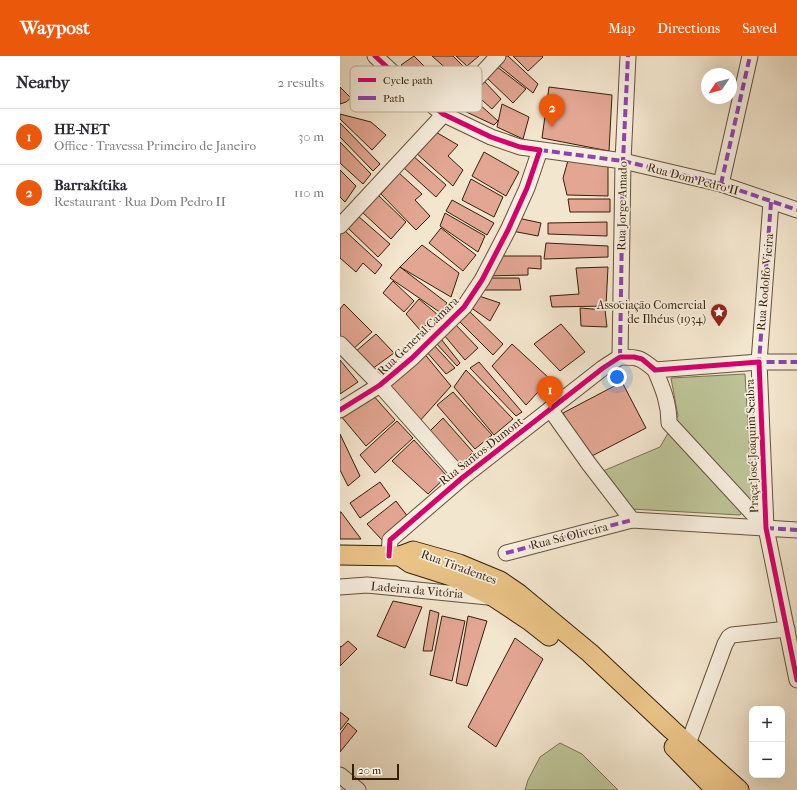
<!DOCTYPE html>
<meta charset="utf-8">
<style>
:root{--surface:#fff;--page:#f2f2f3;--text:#2b2b33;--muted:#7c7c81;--line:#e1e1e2;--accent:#ea580c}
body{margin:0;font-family:"IM FELL French Canon",serif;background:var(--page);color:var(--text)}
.controls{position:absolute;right:12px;bottom:12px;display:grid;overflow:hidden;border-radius:8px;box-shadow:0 4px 16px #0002}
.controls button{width:36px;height:36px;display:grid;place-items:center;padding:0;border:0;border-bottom:1px solid var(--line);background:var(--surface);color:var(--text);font:20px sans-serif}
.compass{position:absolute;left:361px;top:12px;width:36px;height:36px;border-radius:50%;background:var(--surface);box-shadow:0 4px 16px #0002;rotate:235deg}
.scale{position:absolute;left:12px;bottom:10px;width:47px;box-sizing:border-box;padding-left:4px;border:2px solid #361f08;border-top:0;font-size:11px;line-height:14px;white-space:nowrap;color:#361f08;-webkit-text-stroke:3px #f7efdf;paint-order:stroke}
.you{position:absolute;left:277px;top:321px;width:14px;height:14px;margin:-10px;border:3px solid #fff;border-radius:50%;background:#1a73e8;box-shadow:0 0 0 6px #1a73e833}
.badge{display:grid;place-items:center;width:26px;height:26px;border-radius:50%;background:var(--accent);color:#fff;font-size:13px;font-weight:700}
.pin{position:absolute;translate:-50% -33px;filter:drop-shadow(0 1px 2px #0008)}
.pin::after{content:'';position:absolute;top:21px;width:14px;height:12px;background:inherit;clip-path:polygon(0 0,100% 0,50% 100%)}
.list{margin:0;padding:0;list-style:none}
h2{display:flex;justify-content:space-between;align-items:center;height:52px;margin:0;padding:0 16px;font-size:17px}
h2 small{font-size:13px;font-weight:400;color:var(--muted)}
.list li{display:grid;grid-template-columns:26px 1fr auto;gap:12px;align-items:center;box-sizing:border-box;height:56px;padding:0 16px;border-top:1px solid var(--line)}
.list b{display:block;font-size:15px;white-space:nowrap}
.list p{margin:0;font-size:13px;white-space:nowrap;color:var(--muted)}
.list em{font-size:13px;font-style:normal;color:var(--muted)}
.map{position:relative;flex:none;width:457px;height:734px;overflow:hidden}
header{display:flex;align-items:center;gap:24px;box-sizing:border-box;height:56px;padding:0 20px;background:var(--accent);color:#fff}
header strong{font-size:19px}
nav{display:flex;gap:22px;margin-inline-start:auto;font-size:14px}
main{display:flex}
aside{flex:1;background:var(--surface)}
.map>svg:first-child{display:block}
.green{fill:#bdc498;stroke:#7a7250}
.building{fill:#e3a693;stroke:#361f08}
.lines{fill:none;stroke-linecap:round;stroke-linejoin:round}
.minor-casing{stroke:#65513a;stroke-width:17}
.major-casing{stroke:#361f08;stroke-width:21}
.minor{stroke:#f7efdf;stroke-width:15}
.major{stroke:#eac387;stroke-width:19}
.quiet{stroke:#8e44ad;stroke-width:4;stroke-dasharray:8 4;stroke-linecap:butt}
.cycleway-casing{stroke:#f7efdf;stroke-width:8}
.cycleway{stroke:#d6006c;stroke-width:5}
.labels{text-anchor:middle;stroke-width:3.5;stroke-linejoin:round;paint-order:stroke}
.street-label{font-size:12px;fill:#361f08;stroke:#f7efdf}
.poi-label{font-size:12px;fill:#361f08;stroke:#f7efdf;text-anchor:end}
.key{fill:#f7efdf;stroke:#bdb19e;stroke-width:1}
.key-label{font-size:11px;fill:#361f08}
</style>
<header>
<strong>Waypost</strong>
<nav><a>Map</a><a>Directions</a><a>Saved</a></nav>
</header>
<main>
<aside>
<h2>Nearby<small>2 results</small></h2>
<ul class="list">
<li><span class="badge">1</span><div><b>HE-NET</b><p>Office · Travessa Primeiro de Janeiro</p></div><em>30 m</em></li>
<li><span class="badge">2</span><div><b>Barrakítika</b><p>Restaurant · Rua Dom Pedro II</p></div><em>110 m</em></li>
</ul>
</aside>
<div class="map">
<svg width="457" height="734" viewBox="0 0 457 734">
<rect width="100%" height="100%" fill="#f3e6ce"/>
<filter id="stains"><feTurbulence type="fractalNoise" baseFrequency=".005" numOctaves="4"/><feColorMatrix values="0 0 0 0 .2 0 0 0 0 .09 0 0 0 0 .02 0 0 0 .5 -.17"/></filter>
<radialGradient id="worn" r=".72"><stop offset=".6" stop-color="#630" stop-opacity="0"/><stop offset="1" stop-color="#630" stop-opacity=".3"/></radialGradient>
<!-- green -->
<g class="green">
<polygon points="405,318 412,439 400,459 291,453 263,415 320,391 338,360 331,322"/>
<polygon points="220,687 242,698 278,734 185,734 188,724 200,701"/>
</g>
<!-- building -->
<g class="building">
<polygon points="74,0 105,31 95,44 61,9"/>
<polygon points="92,0 113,0 129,16 119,24"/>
<polygon points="116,0 139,0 127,10"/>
<polygon points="164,0 168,0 198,28 193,37 157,8"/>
<polygon points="173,0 202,0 203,1 188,15"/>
<polygon points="156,10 186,33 173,47 146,21"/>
<polygon points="144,25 161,43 152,53 133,36"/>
<polygon points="0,31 11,42 6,46 0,48"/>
<polygon points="209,31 272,39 269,95 202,82"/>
<polygon points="128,38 158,65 154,69 118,52"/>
<polygon points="162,48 189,61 183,83 157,71"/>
<polygon points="0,58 31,66 46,79 32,94 0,63"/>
<polygon points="0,67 40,108 33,115 0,81"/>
<polygon points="94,75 118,89 108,100 123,114 113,130 75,96"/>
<polygon points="0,86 31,118 23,128 0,107"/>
<polygon points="144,96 179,116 166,140 132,120"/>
<polygon points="72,99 106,129 96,141 63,111"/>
<polygon points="229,101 268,107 268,140 227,139 223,122"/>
<polygon points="0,114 16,130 5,146 0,141"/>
<polygon points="59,117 82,138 75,144 90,160 76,174 41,138"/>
<polygon points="131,123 163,141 154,161 122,144"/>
<polygon points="37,138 66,166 51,183 21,155"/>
<polygon points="228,143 270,143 270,156 230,156"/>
<polygon points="112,144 154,167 147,179 106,155"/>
<polygon points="105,157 145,180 138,196 100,170"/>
<polygon points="18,160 50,188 38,201 7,171"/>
<polygon points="173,161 201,167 198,180 172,175"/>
<polygon points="267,166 267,180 208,178 208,167"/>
<polygon points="101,172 136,199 123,215 89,187"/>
<polygon points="4,174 42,209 35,218 23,207 16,216 0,202 0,178"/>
<polygon points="206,187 268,190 268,201 204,203"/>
<polygon points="82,189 119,217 111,241 60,211"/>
<polygon points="158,200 201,200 201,213 188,212 188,219 147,220"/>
<polygon points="60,211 107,247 101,257 50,222"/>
<polygon points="268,211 266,250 212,251 210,240 239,238 236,212"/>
<polygon points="145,222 179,222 181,234 141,234"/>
<polygon points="53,225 74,245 64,256 43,237"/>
<polygon points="136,239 160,247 150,265 130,251"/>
<polygon points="79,243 98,259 80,274 66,258"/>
<polygon points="4,248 32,276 12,294 0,280 0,253"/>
<polygon points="240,252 265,254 267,271 241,270"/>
<polygon points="128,254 163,288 153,299 118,264"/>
<polygon points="114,267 138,292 125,304 104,279"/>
<polygon points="221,268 245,296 220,315 194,288"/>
<polygon points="36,278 54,297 32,313 15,296"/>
<polygon points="101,283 120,307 117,310 95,286"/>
<polygon points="92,287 115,312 106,318 85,294"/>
<polygon points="172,288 210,323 186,349 152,310"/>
<polygon points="83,296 111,330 78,367 47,330"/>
<polygon points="0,304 18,326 0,338"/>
<polygon points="139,306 182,356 176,360 130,312"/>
<polygon points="126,314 173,363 154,379 114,331"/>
<polygon points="282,326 306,372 248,402 223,357"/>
<polygon points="113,336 152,379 135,393 97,349"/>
<polygon points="32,338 55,364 26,390 0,359"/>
<polygon points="103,362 133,396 118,412 87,378"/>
<polygon points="57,365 73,382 35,417 20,399"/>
<polygon points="0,378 20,420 8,430 0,414"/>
<polygon points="74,384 107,420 88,438 52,405"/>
<polygon points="40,426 50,440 20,462 10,447"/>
<polygon points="56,445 68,461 42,484 27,468"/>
<polygon points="0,456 1,456 21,483 0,483"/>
<polygon points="53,545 82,551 65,592 37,580"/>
<polygon points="90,554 99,557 92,595 83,595"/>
<polygon points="102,560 125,565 112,625 90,619"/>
<polygon points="128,560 147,565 127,630 116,627"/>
<polygon points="175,582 203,603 156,691 128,671"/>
<polygon points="8,585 17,593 0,610 0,590 1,591"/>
<polygon points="0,656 9,663 0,674"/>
<polygon points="8,667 17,675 0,696 0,678"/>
</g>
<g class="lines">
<!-- minor casing -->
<g class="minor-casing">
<g id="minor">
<polyline points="35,0 62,25 103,58 151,81 180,91 283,105 381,128 457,154"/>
<polyline points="381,128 410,0"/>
<polyline points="431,146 419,306 426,472 457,624"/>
<polyline points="0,170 158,0"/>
<polyline points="0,288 40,329 122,422"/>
<polyline points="280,301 283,105 288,0"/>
<path d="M 280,301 C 299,301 301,302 315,314 L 419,306 L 457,306"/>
<path d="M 315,314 C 323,333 329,347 329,367 L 426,472"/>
<polyline points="210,353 249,408 292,464"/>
<polyline points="0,354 40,329 72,302 124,251 142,224 168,174 187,132 200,94"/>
<polyline points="166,497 292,464 457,474"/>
<polyline points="49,500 50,484 122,422 263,312 280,301"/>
<polyline points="0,531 27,529 148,541"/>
<polyline points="342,696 348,688 385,588 389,581 392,579 447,573"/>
<polyline points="0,719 18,734"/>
</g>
</g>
<!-- major casing -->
<g class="major-casing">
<g id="major">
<polyline points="0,499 60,500 73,495 119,508 160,525 179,538 250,597 332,674 399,734"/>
<polyline points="60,500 70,507 111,520 154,541 190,565 209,580"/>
<polyline points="334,691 376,734"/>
</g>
</g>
<!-- minor -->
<use href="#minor" class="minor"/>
<!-- major -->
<use href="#major" class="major"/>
<!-- quiet -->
<g class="quiet">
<polyline points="200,94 283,105 381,128 457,154"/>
<polyline points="381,128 410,0"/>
<polyline points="431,146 419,306 457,306"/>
<polyline points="280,301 283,105 288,0"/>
<polyline points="426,472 457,474"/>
<polyline points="166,497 292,464"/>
</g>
<!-- cycleway casing -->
<g class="cycleway-casing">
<g id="cycleway">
<polyline points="0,354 40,329 72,302 124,251 142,224 168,174 187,132 200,94 180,91 151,81 103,58 62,25 35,0"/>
<polyline points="49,500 50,484 122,422 263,312 280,301 294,301 302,303 315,314 419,306 426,472 457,624"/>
</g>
</g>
<!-- cycleway -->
<use href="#cycleway" class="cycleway"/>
</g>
<!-- icons -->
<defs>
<g id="sight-pin" transform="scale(0.9)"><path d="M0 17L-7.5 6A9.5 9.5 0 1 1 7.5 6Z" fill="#8f2418" stroke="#f7efdf"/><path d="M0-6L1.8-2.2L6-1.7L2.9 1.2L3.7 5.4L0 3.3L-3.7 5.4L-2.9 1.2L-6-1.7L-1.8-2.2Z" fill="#fff"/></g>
</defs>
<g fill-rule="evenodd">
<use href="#sight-pin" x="379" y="256"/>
</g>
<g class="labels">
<!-- street labels -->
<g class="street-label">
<text transform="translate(353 123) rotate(15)" y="4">Rua Dom Pedro II</text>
<text transform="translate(282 150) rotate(-89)" y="4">Rua Jorge Amado</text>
<text transform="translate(425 226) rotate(-85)" y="4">Rua Rodolfo Vieira</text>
<text transform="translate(78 280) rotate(-44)" y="4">Rua General Camara</text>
<text transform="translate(412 390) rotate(-92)" y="4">Praça José Joaquim Seabra</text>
<text transform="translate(141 395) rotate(-38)" y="4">Rua Santos Dumont</text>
<text transform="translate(229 480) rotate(-14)" y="4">Rua Sá Oliveira</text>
<text transform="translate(119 511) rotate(20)" y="4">Rua Tiradentes</text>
<text transform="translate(77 534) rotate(5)" y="4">Ladeira da Vitória</text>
</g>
<!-- poi labels -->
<g class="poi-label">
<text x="366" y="253">Associação Comercial<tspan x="366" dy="14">de Ilhéus (1934)</tspan></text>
</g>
</g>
<!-- legend -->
<rect x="10" y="10" width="132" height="46" rx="6" class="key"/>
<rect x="18" y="22" width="18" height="4" fill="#d6006c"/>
<rect x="18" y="40" width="18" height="4" fill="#8e44ad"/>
<g class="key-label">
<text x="43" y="28">Cycle path</text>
<text x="43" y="46">Path</text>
</g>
<rect width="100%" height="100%" filter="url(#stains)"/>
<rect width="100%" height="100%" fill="url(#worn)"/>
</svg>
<div class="controls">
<button>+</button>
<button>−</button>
</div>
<svg class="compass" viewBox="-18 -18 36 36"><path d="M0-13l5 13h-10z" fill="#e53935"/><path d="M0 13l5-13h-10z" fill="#7c7c81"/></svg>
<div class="scale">20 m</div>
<div class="you"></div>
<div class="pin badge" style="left:210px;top:353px">1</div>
<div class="pin badge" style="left:212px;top:71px">2</div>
</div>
</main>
